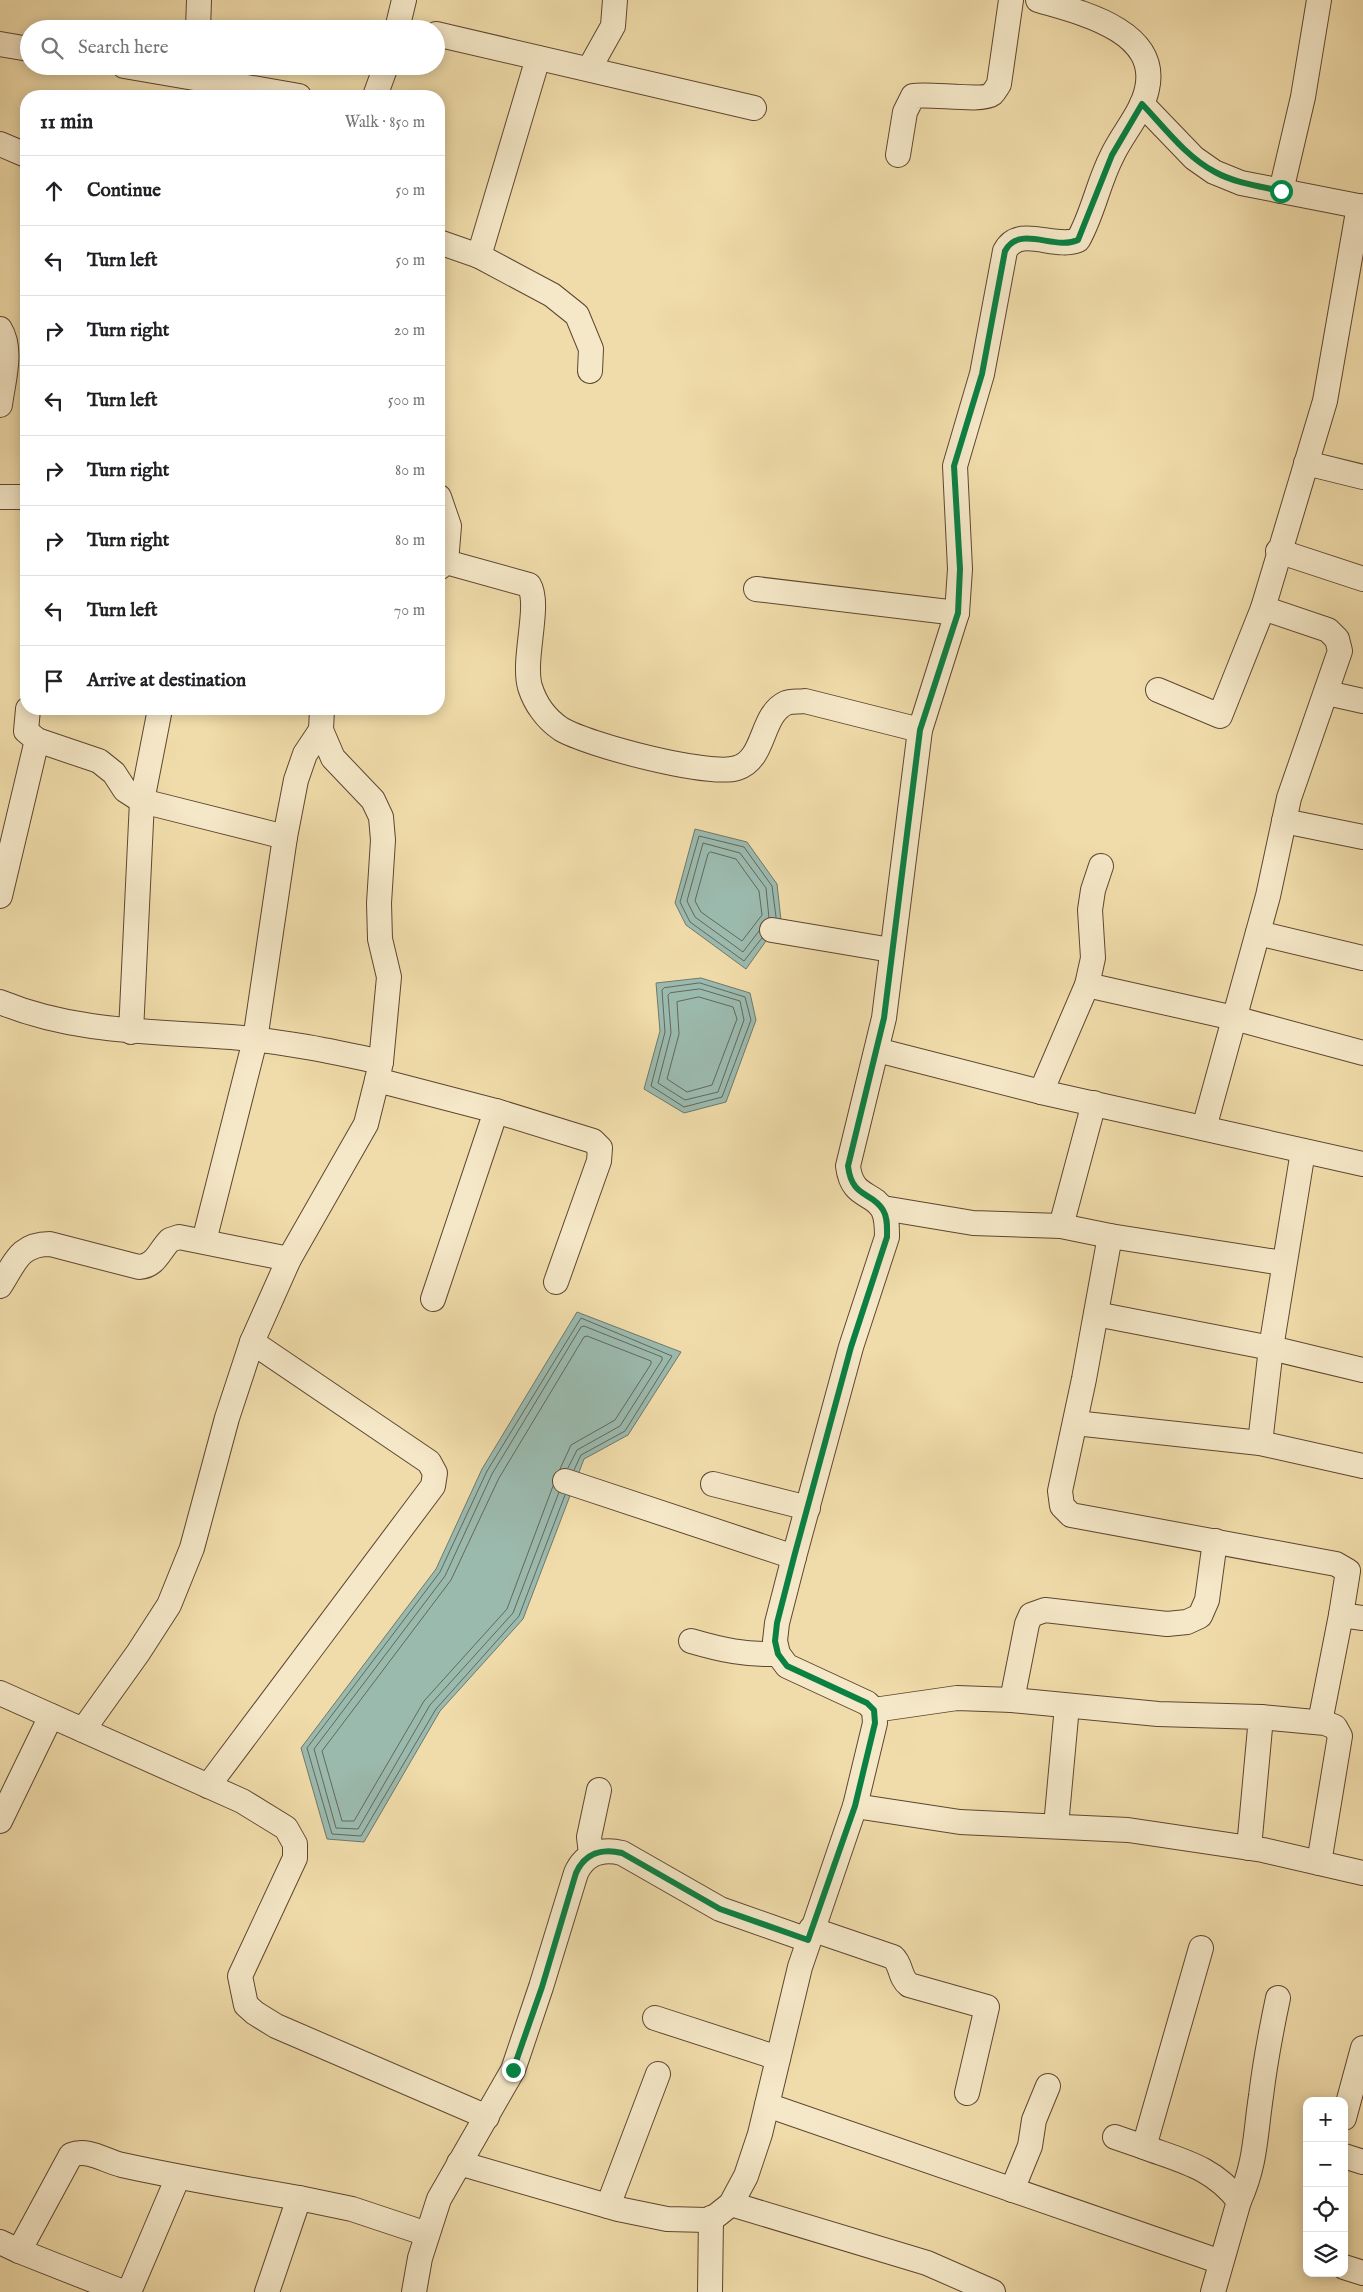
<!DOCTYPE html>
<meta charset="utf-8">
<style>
:root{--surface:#fff;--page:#f6f6f6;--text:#202124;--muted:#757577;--line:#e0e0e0}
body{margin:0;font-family:"IM FELL English",serif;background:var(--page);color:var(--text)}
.controls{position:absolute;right:15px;bottom:15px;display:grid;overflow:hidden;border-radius:10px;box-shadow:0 2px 12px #0003}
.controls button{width:45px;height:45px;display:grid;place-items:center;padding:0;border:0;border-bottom:1px solid var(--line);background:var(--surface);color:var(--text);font:25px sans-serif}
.stop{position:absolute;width:15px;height:15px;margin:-11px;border:4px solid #0b8043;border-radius:50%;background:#fff}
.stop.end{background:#0b8043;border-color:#fff;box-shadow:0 1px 5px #0008}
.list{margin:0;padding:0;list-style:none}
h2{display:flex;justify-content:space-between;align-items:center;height:65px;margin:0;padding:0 20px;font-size:21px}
h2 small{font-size:16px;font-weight:400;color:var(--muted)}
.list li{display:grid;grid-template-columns:32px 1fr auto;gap:15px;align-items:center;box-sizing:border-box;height:70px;padding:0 20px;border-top:1px solid var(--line)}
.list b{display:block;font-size:19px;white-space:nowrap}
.list em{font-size:16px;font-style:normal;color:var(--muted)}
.icon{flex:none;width:28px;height:28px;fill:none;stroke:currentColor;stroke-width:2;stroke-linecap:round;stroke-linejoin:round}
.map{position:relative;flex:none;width:1363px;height:2292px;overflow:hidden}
.search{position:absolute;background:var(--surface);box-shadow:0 2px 12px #0003;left:20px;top:20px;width:425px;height:55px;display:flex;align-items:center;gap:12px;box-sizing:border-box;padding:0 18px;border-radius:28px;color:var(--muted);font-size:19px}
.panel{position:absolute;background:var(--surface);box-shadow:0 2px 12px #0003;left:20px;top:90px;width:425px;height:625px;border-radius:20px}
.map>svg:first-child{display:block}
.water{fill:#9bbaae;stroke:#6f786c}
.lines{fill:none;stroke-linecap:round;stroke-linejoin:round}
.shore{stroke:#64675c;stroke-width:1}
.minor-casing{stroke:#5e4631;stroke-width:26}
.minor{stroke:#f5e8c8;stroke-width:24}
.route{stroke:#0b8043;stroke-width:6}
</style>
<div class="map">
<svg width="1363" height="2292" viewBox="0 0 1363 2292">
<rect width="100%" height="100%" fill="#f0dcaa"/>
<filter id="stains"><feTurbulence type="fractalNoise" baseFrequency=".004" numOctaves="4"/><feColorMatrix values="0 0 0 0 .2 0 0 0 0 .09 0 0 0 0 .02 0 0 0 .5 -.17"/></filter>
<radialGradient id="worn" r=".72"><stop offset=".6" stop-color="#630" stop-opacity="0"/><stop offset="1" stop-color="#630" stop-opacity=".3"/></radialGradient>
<!-- water -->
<g class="water">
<polygon points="695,829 747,842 777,884 781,920 746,969 686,925 675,903"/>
<polygon points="701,978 750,993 756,1020 726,1102 684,1113 644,1089 660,1031 656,983"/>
<polygon points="577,1312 681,1352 628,1435 584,1459 523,1619 440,1711 364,1842 327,1839 301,1748 436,1569 482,1469"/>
</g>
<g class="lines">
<!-- shore -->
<g class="shore">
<polygon points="711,852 736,859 759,891 762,915 742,941 701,912 695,901 708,854"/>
<polyline points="759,931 743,952 695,917 687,901 703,843 740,853 766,888 769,918"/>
<polyline points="762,938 744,961 690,922 680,902 699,836 744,847 772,886 776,917"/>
<polygon points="700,983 745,997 751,1020 722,1097 684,1107 651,1086 665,1032 662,990 664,988"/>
<polygon points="700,989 740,1001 744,1020 718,1092 685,1100 658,1083 671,1033 668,995 670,993"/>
<polygon points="699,997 733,1007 737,1019 712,1085 687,1092 667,1079 679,1034 677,1002"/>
<polyline points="553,1486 507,1609 424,1701 354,1821 342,1821 322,1751 451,1580 499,1478 584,1337 587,1336 651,1361 651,1364 615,1420 571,1445 560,1469"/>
<polyline points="559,1492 513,1613 430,1705 358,1829 336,1828 314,1749 445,1576 492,1474 581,1327 584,1326 662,1357 662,1360 620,1426 577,1450 568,1468"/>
<polyline points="565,1495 519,1616 436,1709 361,1836 332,1834 307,1748 440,1572 487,1471 581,1318 672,1356 625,1431 581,1455 574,1470"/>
</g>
<!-- minor casing -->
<g class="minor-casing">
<g id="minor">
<polyline points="198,29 199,0"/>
<polyline points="397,29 404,0"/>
<polyline points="436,34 754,108"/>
<polyline points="0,44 29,49"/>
<polyline points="124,66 299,96"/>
<polyline points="589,69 613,26 615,0"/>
<polyline points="375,96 386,66"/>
<polyline points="1142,104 1194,158 1214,172 1241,183 1363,207"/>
<polyline points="0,144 26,155"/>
<path d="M 898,155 L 905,112 L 913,96 C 930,93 982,102 992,94 C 995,91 997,87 999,84 L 1011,0"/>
<polyline points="1281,191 1303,97 1319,0"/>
<polyline points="439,242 479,256 552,295 577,315 591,349 590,371"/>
<polyline points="479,256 538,58"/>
<path d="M 0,329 C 13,350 3,381 0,405"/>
<polyline points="1306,463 1363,477"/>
<polyline points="0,497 26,497"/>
<polyline points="439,497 449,526 446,562 439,568"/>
<polyline points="1278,551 1363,579"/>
<path d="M 446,562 L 529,585 C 541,605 522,659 530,687 C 535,703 546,719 561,729 C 588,745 709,777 737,768 C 766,759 760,715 786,703 C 791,701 799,702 805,701 L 920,730"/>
<polyline points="756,589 957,613"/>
<polyline points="1158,690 1220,716 1263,608 1325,401 1359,206"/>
<polyline points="1327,693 1363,701"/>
<polyline points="28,709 26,731 37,740 99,761 114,773 125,790 142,801 285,837 255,1040 204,1241"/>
<polyline points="322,709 321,730 333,758 373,800 381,817 383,840 379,903 380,939 389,977 381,1062 377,1080"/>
<polyline points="1284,821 1363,837"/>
<polyline points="285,837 296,780 305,754 321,730"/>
<polyline points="0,896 37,740"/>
<polyline points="772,930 891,950"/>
<polyline points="1258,933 1363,958"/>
<polyline points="1087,985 1234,1018 1363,1053"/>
<path d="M 0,1002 C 76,1033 151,1031 231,1037 C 282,1041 331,1051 381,1062"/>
<polyline points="131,1032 142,801 160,709"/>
<polyline points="877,1050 1041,1092 1363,1164"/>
<polyline points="1041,1092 1087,985 1093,958 1090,910 1093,890 1101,866"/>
<polyline points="496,1111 593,1141 600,1148 599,1161 556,1282"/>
<polyline points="1204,1128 1268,896 1289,798 1340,651 1337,639 1328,630 1263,608"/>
<polyline points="883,1208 973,1223 1061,1226 1110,1236 1084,1379 1060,1491 1062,1506 1071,1515 1336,1564 1348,1571 1341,1615 1363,1618"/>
<polyline points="1061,1226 1094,1103"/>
<polyline points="1110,1236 1283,1263"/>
<path d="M 0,1286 C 15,1263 19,1244 50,1244 L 139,1267 C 156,1266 159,1251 170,1240 L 179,1237 L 289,1259"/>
<polyline points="1096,1314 1271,1348 1363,1370"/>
<polyline points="252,1342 289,1259 366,1124 377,1080 496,1111 433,1299"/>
<polyline points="1075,1423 1260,1443 1363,1466"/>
<polyline points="1260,1443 1271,1348 1303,1151"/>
<polyline points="565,1481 794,1557"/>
<polyline points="713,1484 808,1508"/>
<path d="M 691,1641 C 722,1650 745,1655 778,1654"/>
<polyline points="0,1693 242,1801 286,1828 295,1844 295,1858 240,1976 246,2005 255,2013 276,2026 487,2117"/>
<polyline points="1012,1700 1027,1624 1031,1615 1045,1610 1167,1624 1187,1622 1200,1616 1207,1600 1215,1541"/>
<polyline points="874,1710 957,1698 1012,1700 1158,1714 1261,1717 1249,1848"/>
<polyline points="1261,1717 1325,1723 1335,1727 1340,1736 1319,1863"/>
<polyline points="1320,1722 1341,1615"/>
<polyline points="83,1730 138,1653 169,1605 192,1548 227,1418 252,1342 429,1462 435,1473 433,1486 208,1786"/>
<polyline points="855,1806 960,1822 1128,1830 1263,1850 1363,1873"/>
<polyline points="0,1821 51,1716"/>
<polyline points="1056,1826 1067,1706"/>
<polyline points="591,1854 589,1837 599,1790"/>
<path d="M 811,1929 L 893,1957 C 902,1965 899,1977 909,1985 L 987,2007 L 967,2093"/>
<path d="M 1201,1948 L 1144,2147 C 1182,2161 1213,2167 1239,2201 L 1213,2292"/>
<polyline points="655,2018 778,2058"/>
<polyline points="767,2105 1221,2262"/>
<polyline points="1344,2118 1363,2048"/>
<polyline points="1115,2137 1144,2147"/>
<polyline points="1344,2156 1363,2162"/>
<path d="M 459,2163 L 618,2209 L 667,2219 L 707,2220 L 716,2216 L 731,2204 L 746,2176 L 760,2134 L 800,1967 L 855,1806 L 875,1723 L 874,1710 L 867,1703 L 787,1666 L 778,1654 L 775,1641 L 777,1623 L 794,1557 L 851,1347 L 887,1237 C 887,1228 887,1218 883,1210 C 873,1191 852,1199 848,1166 L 884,1018 L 920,730 L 957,613 L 960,569 L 955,466 L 982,374 L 1005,251 C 1019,224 1055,250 1078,240 C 1093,214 1098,183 1112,156 C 1122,134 1142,113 1147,89 C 1160,30 1079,12 1038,0"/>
<polyline points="1012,2190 1030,2146 1034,2120 1048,2086"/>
<path d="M 1239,2201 C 1256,2163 1255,2136 1261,2096 C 1265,2063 1271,2031 1278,1998"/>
<polyline points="731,2204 927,2263 993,2292"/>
<polyline points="608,2206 658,2074"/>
<polyline points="0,2242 19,2251"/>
<polyline points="1344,2267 1363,2273"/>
<path d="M 123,2292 L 19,2251 L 71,2155 C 88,2148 105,2161 122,2165 C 181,2178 240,2188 299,2198"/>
<polyline points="129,2292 178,2177"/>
<polyline points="267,2292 299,2198 352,2209 427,2234"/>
<path d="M 414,2292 L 420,2258 L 439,2199 L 513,2070 L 541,1987 L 576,1873 C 585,1853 602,1848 622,1853 L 720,1909 L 808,1940"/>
<polyline points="710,2292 711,2218"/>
</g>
</g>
<!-- minor -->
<use href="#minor" class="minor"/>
</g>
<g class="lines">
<!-- route -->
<path class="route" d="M 513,2070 L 542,1987 L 576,1873 C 585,1853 602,1848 622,1853 L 720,1909 L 808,1940 L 855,1806 L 875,1723 L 874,1710 L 867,1703 L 787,1666 L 778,1654 L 775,1641 L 777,1623 L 794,1557 L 851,1347 L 887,1237 C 887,1228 888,1218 883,1210 C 872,1191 852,1199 848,1166 L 884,1018 L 920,730 L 958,613 L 960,569 L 954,466 L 982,374 L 1005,251 C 1019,224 1055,251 1078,240 L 1112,155 L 1142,104 C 1164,127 1186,157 1215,172 C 1235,183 1259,186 1281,191"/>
</g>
<rect width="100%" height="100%" filter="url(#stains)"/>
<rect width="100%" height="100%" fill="url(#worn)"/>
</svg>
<div class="controls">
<button>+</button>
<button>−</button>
<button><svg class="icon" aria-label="locate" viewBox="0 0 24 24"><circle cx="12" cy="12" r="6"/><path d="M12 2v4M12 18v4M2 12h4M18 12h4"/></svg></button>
<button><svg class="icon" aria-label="layers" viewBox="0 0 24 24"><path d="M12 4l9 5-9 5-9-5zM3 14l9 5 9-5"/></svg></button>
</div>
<div class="stop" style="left:1281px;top:191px"></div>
<div class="stop end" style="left:513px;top:2070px"></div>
<div class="search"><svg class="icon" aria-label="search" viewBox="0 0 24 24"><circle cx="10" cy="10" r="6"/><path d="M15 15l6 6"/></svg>Search here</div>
<section class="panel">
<h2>11 min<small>Walk · 850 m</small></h2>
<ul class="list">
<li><svg class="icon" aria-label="ahead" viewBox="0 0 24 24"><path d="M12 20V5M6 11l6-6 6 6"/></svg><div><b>Continue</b></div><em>50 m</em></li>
<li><svg class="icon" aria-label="left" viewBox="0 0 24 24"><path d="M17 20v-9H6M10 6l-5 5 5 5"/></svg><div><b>Turn left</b></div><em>50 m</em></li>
<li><svg class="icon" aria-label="right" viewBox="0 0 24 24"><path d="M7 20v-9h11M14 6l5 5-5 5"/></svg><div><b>Turn right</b></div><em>20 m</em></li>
<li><svg class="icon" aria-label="left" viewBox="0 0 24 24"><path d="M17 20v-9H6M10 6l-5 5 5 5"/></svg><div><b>Turn left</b></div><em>500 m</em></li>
<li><svg class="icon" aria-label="right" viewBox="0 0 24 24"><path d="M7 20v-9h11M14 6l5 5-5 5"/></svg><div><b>Turn right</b></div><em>80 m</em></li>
<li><svg class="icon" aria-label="right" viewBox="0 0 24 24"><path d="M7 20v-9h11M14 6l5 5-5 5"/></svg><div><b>Turn right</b></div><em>80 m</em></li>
<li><svg class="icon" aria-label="left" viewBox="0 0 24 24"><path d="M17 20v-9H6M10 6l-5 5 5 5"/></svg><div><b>Turn left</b></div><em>70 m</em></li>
<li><svg class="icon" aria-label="arrive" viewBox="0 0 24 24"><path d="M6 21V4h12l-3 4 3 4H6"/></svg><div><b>Arrive at destination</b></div></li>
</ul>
</section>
</div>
